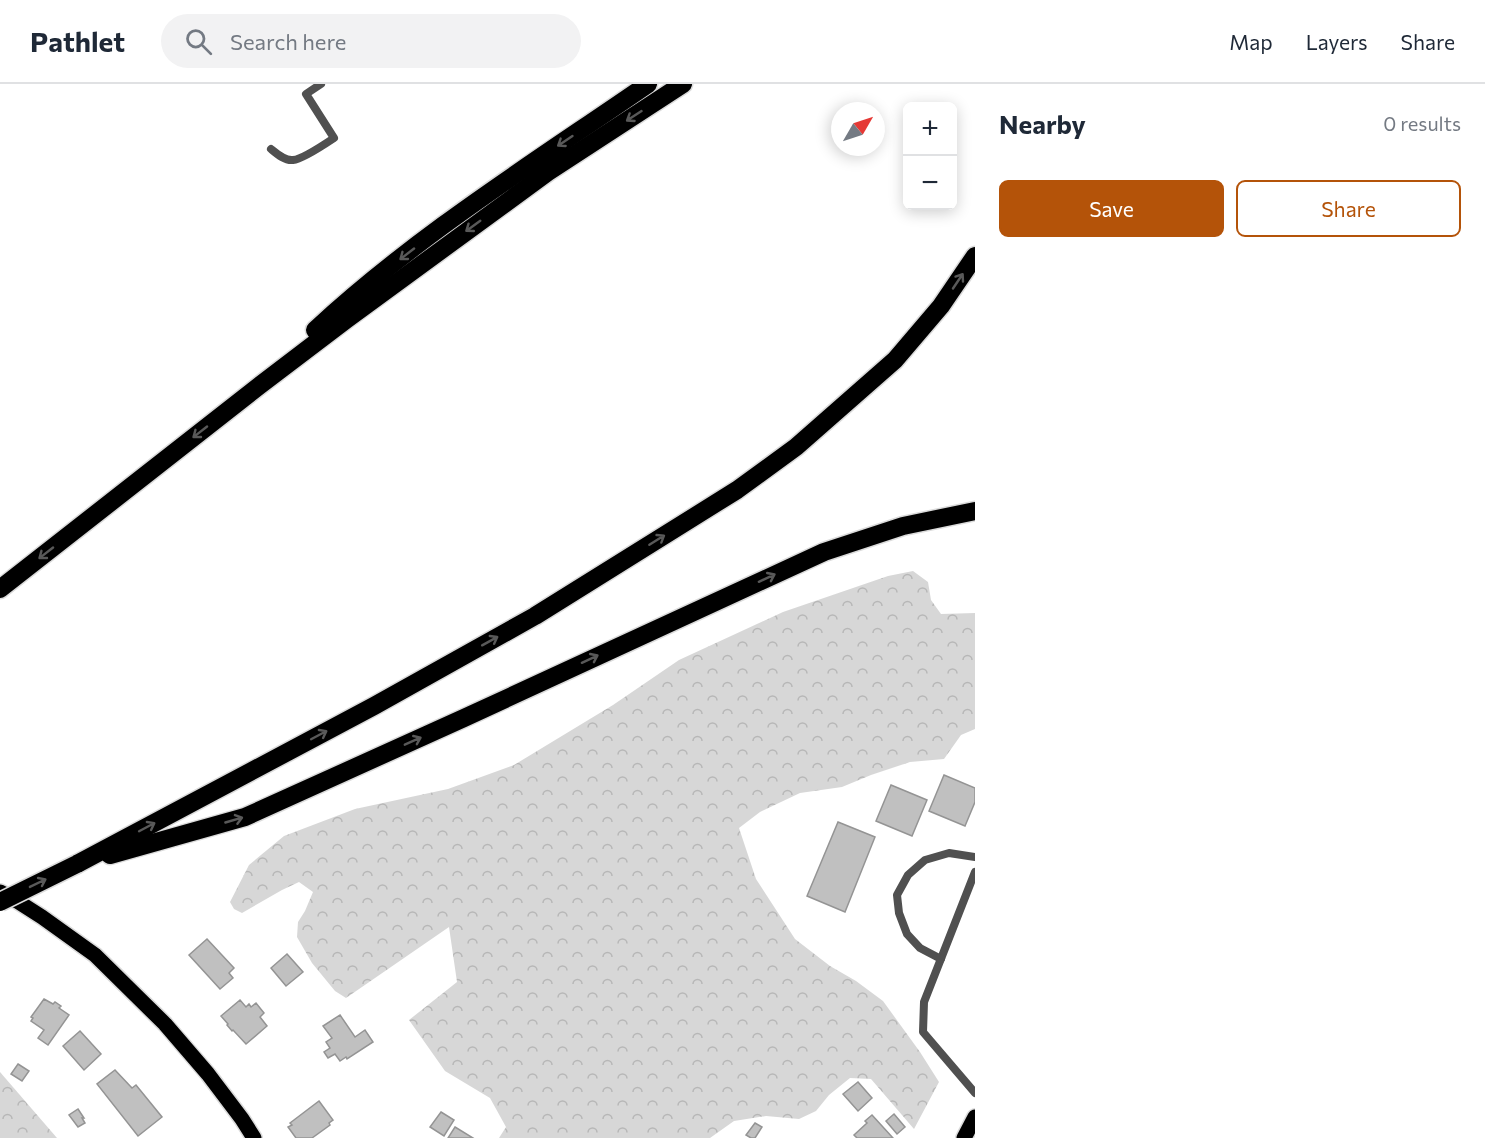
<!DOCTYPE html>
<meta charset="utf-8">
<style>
:root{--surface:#fff;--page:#f2f2f3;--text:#1f2937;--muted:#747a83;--line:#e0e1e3;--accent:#b45309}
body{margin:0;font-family:Commissioner,sans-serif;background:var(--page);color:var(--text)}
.controls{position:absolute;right:18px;top:18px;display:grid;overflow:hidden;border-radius:9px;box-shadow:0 3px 15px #0003}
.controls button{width:54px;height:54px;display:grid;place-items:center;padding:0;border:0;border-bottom:2px solid var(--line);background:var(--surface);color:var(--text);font:30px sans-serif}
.compass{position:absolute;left:831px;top:18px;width:54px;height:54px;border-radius:50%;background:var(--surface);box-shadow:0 3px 15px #0003;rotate:51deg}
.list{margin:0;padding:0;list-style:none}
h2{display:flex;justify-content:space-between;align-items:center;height:78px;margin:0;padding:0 24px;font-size:26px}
h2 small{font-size:20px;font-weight:400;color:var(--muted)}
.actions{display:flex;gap:12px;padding:18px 24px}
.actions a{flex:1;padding:14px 0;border:2px solid var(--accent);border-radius:9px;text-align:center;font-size:21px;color:var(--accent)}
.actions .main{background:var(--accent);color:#fff}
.icon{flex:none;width:33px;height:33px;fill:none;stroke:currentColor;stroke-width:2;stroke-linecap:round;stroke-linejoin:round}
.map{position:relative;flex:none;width:975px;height:1054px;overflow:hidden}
header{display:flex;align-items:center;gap:36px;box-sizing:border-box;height:84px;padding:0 30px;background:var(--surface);border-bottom:2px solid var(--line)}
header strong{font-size:28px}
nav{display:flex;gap:33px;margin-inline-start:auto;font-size:21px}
.search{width:420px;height:54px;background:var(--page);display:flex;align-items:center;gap:15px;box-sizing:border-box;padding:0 21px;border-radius:33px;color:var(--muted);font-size:22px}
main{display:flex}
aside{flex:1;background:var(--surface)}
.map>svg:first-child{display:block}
.forest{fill:url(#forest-crowns)}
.building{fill:#c0c0c0;stroke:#949494;stroke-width:1.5}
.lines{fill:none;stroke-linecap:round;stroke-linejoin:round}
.primary-casing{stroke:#dbdbdb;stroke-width:18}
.motorway-casing{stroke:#dbdbdb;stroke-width:21}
.service{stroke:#505050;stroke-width:8}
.primary{stroke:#000;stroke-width:15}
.motorway{stroke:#000;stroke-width:18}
.motorway-bridge-casing{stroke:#dbdbdb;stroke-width:21;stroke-linecap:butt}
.motorway-bridge{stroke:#000;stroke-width:18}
.oneway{stroke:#595959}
</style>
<header>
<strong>Pathlet</strong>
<div class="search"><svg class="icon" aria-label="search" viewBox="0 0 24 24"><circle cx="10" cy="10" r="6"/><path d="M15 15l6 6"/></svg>Search here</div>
<nav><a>Map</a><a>Layers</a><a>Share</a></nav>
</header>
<main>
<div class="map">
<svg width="975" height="1054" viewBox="0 0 975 1054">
<defs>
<pattern id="forest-crowns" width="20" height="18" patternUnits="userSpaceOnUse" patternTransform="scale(1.5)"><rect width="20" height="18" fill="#d7d7d7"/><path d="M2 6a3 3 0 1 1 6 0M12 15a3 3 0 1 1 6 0" fill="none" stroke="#b7b7b7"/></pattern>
</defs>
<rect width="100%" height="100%" fill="#fff"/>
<!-- forest -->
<g class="forest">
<polygon points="913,487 928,498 931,516 941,530 975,529 975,645 961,651 944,675 910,678 871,691 842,703 800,709 760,728 739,744 756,795 795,855 830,882 856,897 883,917 920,968 939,998 914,1045 871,995 850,994 829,1011 816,1027 799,1035 766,1032 734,1037 710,1054 499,1054 506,1043 490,1014 445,987 409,936 457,898 449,843 346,914 335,907 312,879 297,853 298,838 305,827 313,808 299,798 282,806 242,829 234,825 230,818 249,781 284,752 355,725 448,705 514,681 613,621 679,576 783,528 888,492"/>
<polygon points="0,988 57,1054 0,1054"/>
</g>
<!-- building -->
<g class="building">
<polygon points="944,691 975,704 975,718 965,742 929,727"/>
<polygon points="891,701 927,716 912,752 876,737"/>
<polygon points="838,738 875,753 845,828 807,812"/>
<polygon points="207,855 234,884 229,889 233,894 220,905 189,871"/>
<polygon points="287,870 303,888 286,902 271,884"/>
<polygon points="44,915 53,920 55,918 61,922 59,924 69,931 48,961 38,954 44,946 31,937 33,934 31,933"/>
<polygon points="240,916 246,923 249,920 251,923 256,919 264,929 260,933 267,942 246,960 233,946 232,947 227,941 228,940 221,932"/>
<polygon points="340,931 355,953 365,946 373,958 347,975 346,973 340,977 335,970 328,974 324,968 330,964 326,958 332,954 323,942"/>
<polygon points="80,947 101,970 84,986 63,962"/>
<polygon points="18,980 29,987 22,997 11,990"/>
<polygon points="115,986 132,1004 136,1001 162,1033 138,1052 97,1000"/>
<polygon points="858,998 872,1014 858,1027 843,1010"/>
<polygon points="319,1017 333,1036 329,1039 330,1041 312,1054 296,1054 288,1043 292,1041 290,1039"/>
<polygon points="78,1025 84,1034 82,1034 85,1039 78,1043 69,1031"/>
<polygon points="441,1028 454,1036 444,1052 430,1043"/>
<polygon points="894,1030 905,1043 897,1050 886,1037"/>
<polygon points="872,1031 893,1054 857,1054 854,1051 867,1039 865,1037"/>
<polygon points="755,1039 762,1043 755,1054 751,1054 746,1051"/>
<polygon points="455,1043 473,1054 448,1054"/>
</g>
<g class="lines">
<!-- primary casing -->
<g class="primary-casing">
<g id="primary">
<polyline points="0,808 17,817 42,833 95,871 165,940 208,990 242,1035 254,1054"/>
<polyline points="964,1054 975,1033"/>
</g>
</g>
<!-- motorway casing -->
<g class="motorway-casing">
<g id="motorway">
<path d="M 315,246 C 416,152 535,78 648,0"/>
<polyline points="0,505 259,302 347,235 548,88 683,0"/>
<polyline points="110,771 245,733 464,634 824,468 903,442 975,427"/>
<polyline points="77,780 374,622 535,532 737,406 796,363 895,276 941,222 975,172"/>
</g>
</g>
<!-- service -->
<g class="service">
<path d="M 271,65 C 277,70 285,77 293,76 C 303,75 325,60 334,54 L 306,10 L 321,0"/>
<polyline points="975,788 924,918 923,948 975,1009"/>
<polyline points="941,875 920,864 907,850 899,829 897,811 908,791 925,776 949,769 975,773"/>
</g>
<!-- primary -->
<use href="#primary" class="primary"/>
<!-- motorway -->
<use href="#motorway" class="motorway"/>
<!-- motorway-bridge casing -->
<g class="motorway-bridge-casing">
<polyline id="motorway-bridge" points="0,818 77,780"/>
</g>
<!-- motorway-bridge -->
<use href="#motorway-bridge" class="motorway-bridge"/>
</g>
<!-- one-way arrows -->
<defs><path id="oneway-shaft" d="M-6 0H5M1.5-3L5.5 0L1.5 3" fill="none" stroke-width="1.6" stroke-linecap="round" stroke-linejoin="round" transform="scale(1.5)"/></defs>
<g class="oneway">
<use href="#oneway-shaft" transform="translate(634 32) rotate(147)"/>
<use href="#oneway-shaft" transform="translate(565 57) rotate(146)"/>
<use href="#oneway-shaft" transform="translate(473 142) rotate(144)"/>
<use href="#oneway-shaft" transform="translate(407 170) rotate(142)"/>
<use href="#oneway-shaft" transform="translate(958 197) rotate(-56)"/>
<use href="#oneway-shaft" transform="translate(200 348) rotate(142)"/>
<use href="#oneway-shaft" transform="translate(657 456) rotate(-32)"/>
<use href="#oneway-shaft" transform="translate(46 469) rotate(142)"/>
<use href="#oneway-shaft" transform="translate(767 494) rotate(-25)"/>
<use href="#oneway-shaft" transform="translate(490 557) rotate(-29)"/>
<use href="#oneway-shaft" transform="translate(590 575) rotate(-25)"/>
<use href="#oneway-shaft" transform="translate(319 651) rotate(-28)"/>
<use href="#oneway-shaft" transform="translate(413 657) rotate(-24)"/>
<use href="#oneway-shaft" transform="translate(234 736) rotate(-16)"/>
<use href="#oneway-shaft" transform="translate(147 743) rotate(-28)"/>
<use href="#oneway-shaft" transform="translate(38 799) rotate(-26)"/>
</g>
</svg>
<div class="controls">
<button>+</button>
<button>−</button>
</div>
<svg class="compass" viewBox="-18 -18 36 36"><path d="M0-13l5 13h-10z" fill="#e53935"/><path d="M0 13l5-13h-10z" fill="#747a83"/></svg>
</div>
<aside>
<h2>Nearby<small>0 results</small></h2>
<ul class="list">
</ul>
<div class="actions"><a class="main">Save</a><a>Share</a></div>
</aside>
</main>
